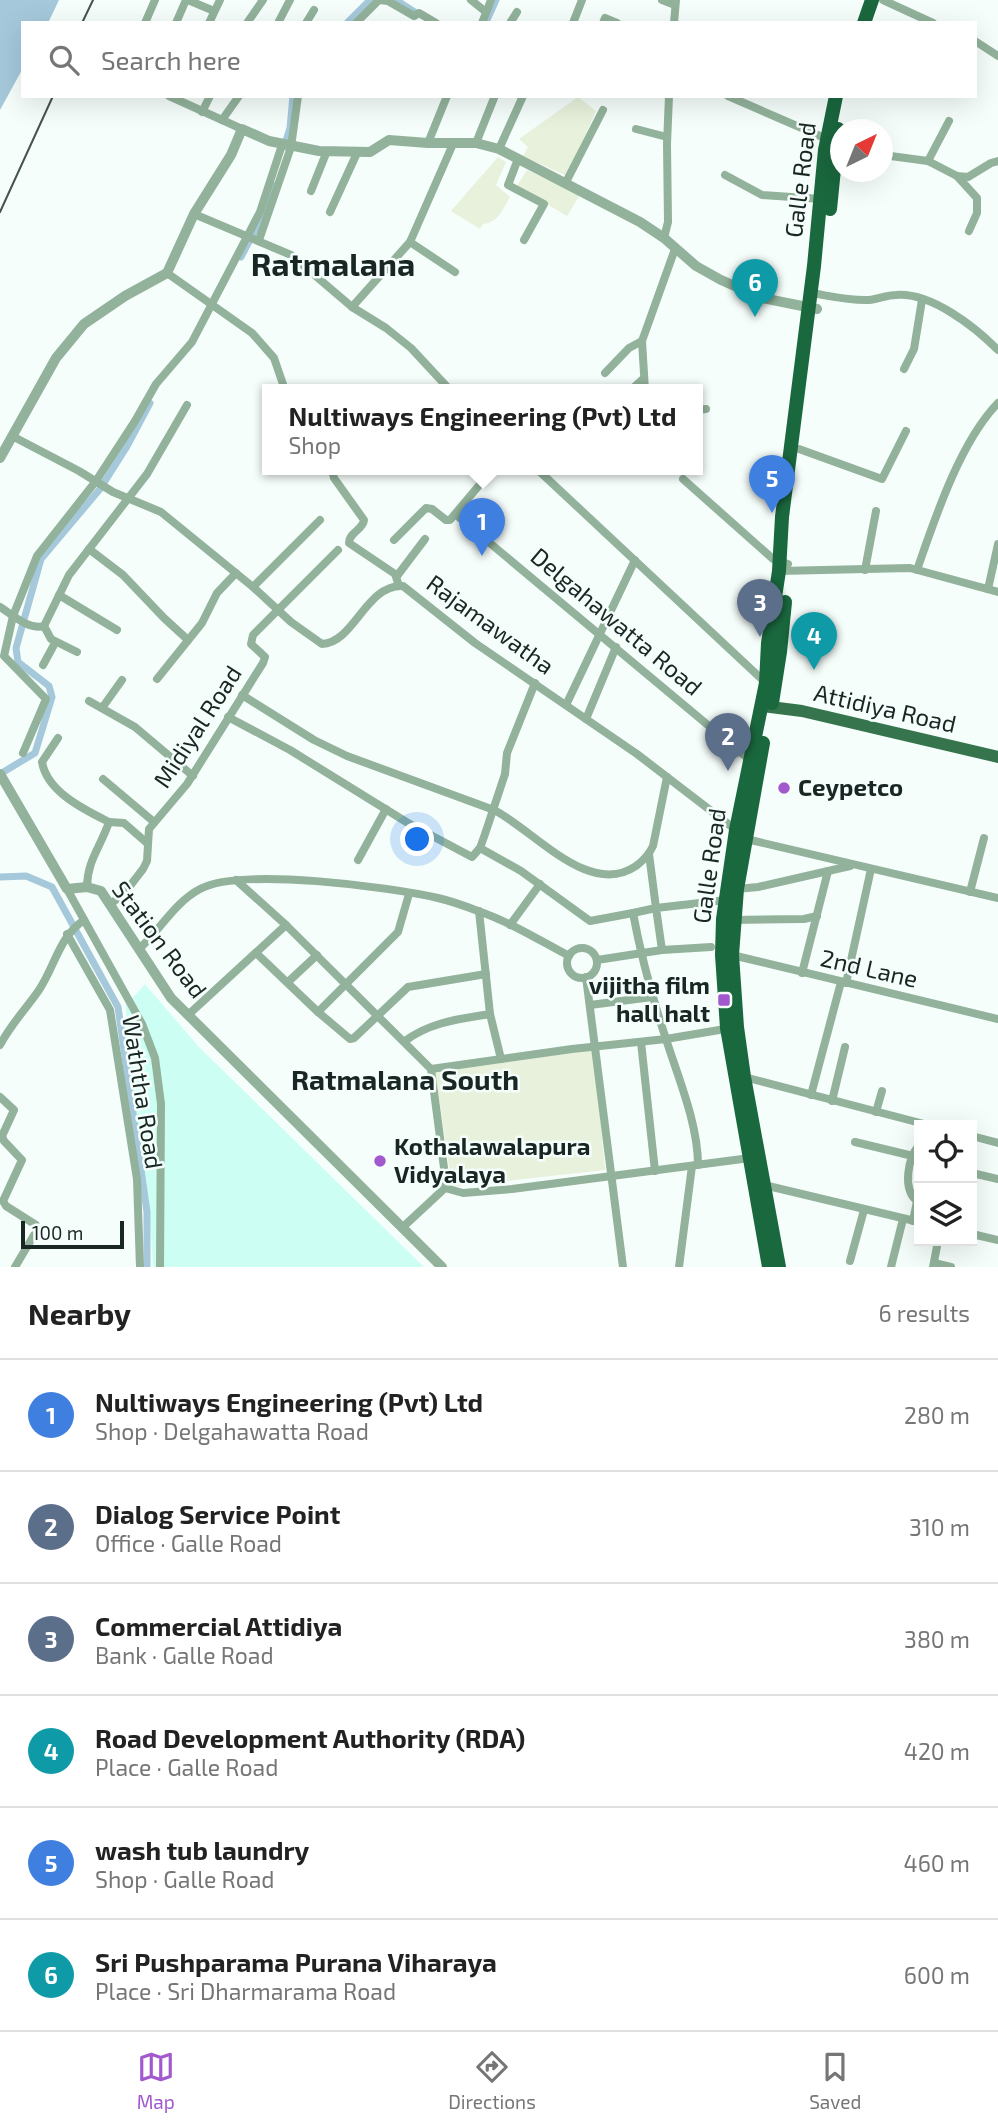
<!DOCTYPE html>
<meta charset="utf-8">
<style>
:root{--surface:#fff;--page:#f2f2f2;--text:#222;--muted:#767676;--line:#e0e0e0;--accent:#a159cd}
body{margin:0;font-family:"Exo 2",sans-serif;background:var(--page);color:var(--text)}
.controls{position:absolute;right:21px;bottom:21px;display:grid;overflow:hidden;border-radius:0px;box-shadow:0 7px 28px #0002}
.controls button{width:63px;height:63px;display:grid;place-items:center;padding:0;border:0;border-bottom:2px solid var(--line);background:var(--surface);color:var(--text);font:35px sans-serif}
.compass{position:absolute;left:830px;top:119px;width:63px;height:63px;border-radius:50%;background:var(--surface);box-shadow:0 7px 28px #0002;rotate:43deg}
.scale{position:absolute;left:21px;bottom:18px;width:103px;box-sizing:border-box;padding-left:7px;border:4px solid #182724;border-top:0;font-size:19px;line-height:24px;white-space:nowrap;color:#182724;-webkit-text-stroke:5px #f6fefc;paint-order:stroke}
.you{position:absolute;left:418px;top:840px;width:24px;height:24px;margin:-18px;border:5px solid #fff;border-radius:50%;background:#1a73e8;box-shadow:0 0 0 10px #1a73e833}
.badge{display:grid;place-items:center;width:46px;height:46px;border-radius:50%;background:var(--accent);color:#fff;font-size:23px;font-weight:700}
.pin{position:absolute;translate:-50% -58px;filter:drop-shadow(0 2px 4px #0008)}
.pin::after{content:'';position:absolute;top:37px;width:24px;height:21px;background:inherit;clip-path:polygon(0 0,100% 0,50% 100%)}
.popup{position:absolute;left:262px;top:384px;width:441px;height:91px;box-sizing:border-box;display:grid;place-content:center;border-radius:0px;background:var(--surface);filter:drop-shadow(0 2px 5px #0005);font-size:23px;white-space:nowrap;color:var(--muted)}
.popup b{font-size:26px;color:var(--text)}
.popup::after{content:'';position:absolute;left:50%;top:100%;margin-left:-14px;border:14px solid transparent;border-top-color:var(--surface)}
.list{margin:0;padding:0;list-style:none}
h2{display:flex;justify-content:space-between;align-items:center;height:91px;margin:0;padding:0 28px;font-size:30px}
h2 small{font-size:23px;font-weight:400;color:var(--muted)}
.list li{display:grid;grid-template-columns:46px 1fr auto;gap:21px;align-items:center;box-sizing:border-box;height:112px;padding:0 28px;border-top:2px solid var(--line)}
.list b{display:block;font-size:26px;white-space:nowrap}
.list p{margin:0;font-size:23px;white-space:nowrap;color:var(--muted)}
.list em{font-size:23px;font-style:normal;color:var(--muted)}
.icon{flex:none;width:38px;height:38px;fill:none;stroke:currentColor;stroke-width:2;stroke-linecap:round;stroke-linejoin:round}
.map{position:relative;flex:none;width:998px;height:1267px;overflow:hidden}
.search{position:absolute;background:var(--surface);box-shadow:0 7px 28px #0002;left:21px;right:21px;top:21px;height:77px;display:flex;align-items:center;gap:18px;box-sizing:border-box;padding:0 24px;border-radius:0px;color:var(--muted);font-size:26px}
.sheet{height:763px;background:var(--surface)}
nav{display:flex;justify-content:space-around;align-items:center;box-sizing:border-box;height:98px;border-top:2px solid var(--line);background:var(--surface);font-size:19px;color:var(--muted)}
nav a{display:grid;justify-items:center;gap:4px}
nav .on{color:var(--accent)}
.map>svg:first-child{display:block}
.built{fill:#cdfef3}
.green{fill:#e7f1db}
.water{fill:#a5c8db}
.lines{fill:none;stroke-linecap:round;stroke-linejoin:round}
.canal{stroke:#a5c8db;stroke-width:7}
.minor{stroke:#92b29b;stroke-width:8}
.tertiary{stroke:#92b29b;stroke-width:10}
.primary{stroke:#35744c;stroke-width:12}
.trunk{stroke:#1a683e;stroke-width:14}
.rail{stroke:#455350;stroke-width:2}
.poi-dot{fill:#a159cd;stroke:#f6fefc;stroke-width:2.5}
.labels{text-anchor:middle;stroke-width:5;stroke-linejoin:round;paint-order:stroke}
.street-label{font-size:24px;fill:#182724;stroke:#f6fefc}
.poi-label{font-size:24px;font-weight:bold;fill:#182724;stroke:#f6fefc;text-anchor:start}
.quarter-label{font-size:28px;font-weight:bold;fill:#182724;stroke:#f6fefc}
.district-label{font-size:32px;font-weight:bold;fill:#182724;stroke:#f6fefc}
</style>
<div class="map">
<svg width="998" height="1267" viewBox="0 0 998 1267">
<rect width="100%" height="100%" fill="#f6fefc"/>
<!-- built -->
<polygon class="built" points="145,984 198,1046 424,1267 153,1267 150,1216 127,1056 126,1005"/>
<!-- green -->
<g class="green">
<polygon points="578,97 596,111 567,176 523,156 528,147 519,139"/>
<path d="M 498,157 L 506,162 L 496,185 L 510,197 C 503,209 498,223 483,224 L 480,229 L 451,211 Z"/>
<polygon points="527,170 580,195 567,216 517,186"/>
<polygon points="594,1050 605,1170 452,1187 435,1071"/>
</g>
<!-- water -->
<polygon class="water" points="0,0 59,0 48,23 23,23 23,68 0,110"/>
<g class="lines">
<!-- canal -->
<g class="canal">
<polyline points="396,0 416,13"/>
<polyline points="486,22 496,0"/>
<polyline points="347,23 370,0"/>
<polyline points="284,147 290,128 293,96"/>
<polyline points="241,257 265,211 273,185"/>
<polyline points="0,774 35,753 52,697 49,686 18,662 16,648 41,559 100,489 126,448 150,403"/>
<polyline points="0,877 26,876 52,887 118,1007 147,1212 147,1267"/>
</g>
<!-- minor -->
<g class="minor">
<polyline points="188,0 214,11"/>
<polyline points="471,0 486,12"/>
<polyline points="662,0 675,5"/>
<polyline points="883,0 933,23"/>
<polyline points="145,23 155,0"/>
<polyline points="176,23 186,0"/>
<polyline points="209,23 220,0"/>
<polyline points="247,23 263,0"/>
<polyline points="278,23 290,0"/>
<polyline points="306,23 314,10"/>
<polyline points="356,23 379,0 388,1 414,16 419,13 436,23"/>
<polyline points="482,23 491,0"/>
<polyline points="510,23 517,12"/>
<polyline points="573,23 582,0"/>
<polyline points="603,23 605,18 617,23"/>
<polyline points="674,23 676,0"/>
<polyline points="975,41 998,56"/>
<polyline points="169,96 242,129"/>
<polyline points="728,96 827,139"/>
<polyline points="202,112 210,96"/>
<polyline points="222,120 239,96"/>
<polyline points="636,129 667,137"/>
<polyline points="428,143 447,96"/>
<polyline points="476,143 494,98"/>
<polyline points="499,149 523,96"/>
<polyline points="883,155 928,161 957,176 968,177 991,163 998,161"/>
<polyline points="518,159 508,185 544,204 524,240"/>
<polyline points="928,161 949,121"/>
<polyline points="725,175 762,195 821,199"/>
<polyline points="957,176 977,198 977,213 969,231"/>
<polyline points="565,184 603,110"/>
<polyline points="311,191 327,151"/>
<polyline points="330,212 357,153"/>
<polyline points="194,214 291,255 352,307 386,328 411,348 450,390"/>
<polyline points="664,238 668,222 667,144 669,96"/>
<polyline points="259,240 291,147 298,96"/>
<polyline points="410,242 455,272"/>
<polyline points="167,273 252,333 274,358 285,390"/>
<path d="M 811,293 C 830,296 850,301 869,300 C 878,299 887,295 896,295 C 931,292 975,327 998,350"/>
<polyline points="352,307 410,242 453,144"/>
<polyline points="904,369 914,349 922,300"/>
<polyline points="605,373 629,348 642,341"/>
<polyline points="631,390 643,379"/>
<polyline points="645,390 642,341 675,249"/>
<polyline points="697,410 706,409"/>
<path d="M 14,437 L 79,471 L 113,492 L 161,512 L 253,587 L 291,622 L 322,644 C 354,643 366,584 403,586 L 475,643 L 637,754 L 736,830"/>
<polyline points="799,449 882,479 906,431"/>
<path d="M 332,470 L 334,478 L 364,520 C 363,530 349,532 349,543 L 395,574 L 399,586"/>
<polyline points="538,470 766,683"/>
<polyline points="683,479 773,559 788,564"/>
<polyline points="455,514 751,761"/>
<polyline points="394,540 426,508 432,509 446,520 450,520 492,470"/>
<polyline points="89,549 123,575 164,618 188,640"/>
<polyline points="865,570 876,511"/>
<path d="M 917,570 C 935,518 960,442 998,403"/>
<polyline points="779,571 910,568 998,592"/>
<polyline points="397,576 425,539"/>
<polyline points="253,587 320,520"/>
<polyline points="988,589 998,544"/>
<polyline points="59,595 117,630"/>
<path d="M 0,607 C 13,615 28,630 44,626 L 69,575 L 147,474 L 187,405"/>
<polyline points="44,626 51,639 77,652"/>
<polyline points="43,665 55,643"/>
<polyline points="157,679 202,623 217,593 236,573"/>
<path d="M 242,695 L 314,740 L 347,756 L 494,810 C 535,831 589,898 636,866 C 644,860 649,855 653,846 L 667,777"/>
<polyline points="89,701 135,727 193,776"/>
<polyline points="566,705 635,560"/>
<polyline points="102,708 122,680"/>
<polyline points="228,717 290,750 408,823 472,857 480,848 485,834 505,774 507,753 535,683"/>
<polyline points="586,719 616,647"/>
<path d="M 58,738 L 42,762 C 47,792 85,810 109,822 C 101,846 87,861 87,887"/>
<polyline points="23,753 46,699 4,656 13,616 37,556 96,481 135,421 156,384 192,342 260,212 282,145"/>
<polyline points="103,779 154,822"/>
<polyline points="109,822 124,823 147,843"/>
<polyline points="746,839 998,898"/>
<polyline points="480,848 521,871 590,921 633,913"/>
<path d="M 649,854 L 656,908 L 633,913 C 641,956 652,997 666,1039 C 678,1077 698,1124 698,1165"/>
<polyline points="358,860 386,809"/>
<polyline points="236,880 286,925 431,1069 446,1183 445,1188 403,1227"/>
<polyline points="67,889 142,1024 155,1058 161,1104 160,1267"/>
<polyline points="737,889 758,887 850,866"/>
<polyline points="970,892 984,838"/>
<polyline points="111,904 126,891 143,869 147,861 149,829 187,784 263,663 265,657 251,644 253,635 338,550"/>
<polyline points="479,911 490,1014 501,1059"/>
<polyline points="733,920 804,919 817,916"/>
<polyline points="510,925 540,884"/>
<polyline points="67,934 110,1010 137,1179 140,1267"/>
<circle cx="582" cy="963" r="15"/>
<path d="M 139,949 C 160,930 175,902 200,889 C 240,867 391,887 438,898 C 451,901 465,906 478,911 C 510,922 539,940 569,956"/>
<polyline points="662,950 656,908 726,900"/>
<polyline points="256,953 318,1012 398,932 409,894"/>
<polyline points="732,955 998,1019"/>
<polyline points="597,960 662,950 711,947"/>
<polyline points="802,973 828,871"/>
<polyline points="586,977 623,1267"/>
<polyline points="288,982 317,955"/>
<polyline points="846,983 871,869"/>
<polyline points="590,1005 652,997"/>
<polyline points="318,1012 350,1039 354,1038 408,987 486,974"/>
<polyline points="188,1015 286,925"/>
<path d="M 405,1041 C 430,1022 460,1019 490,1014"/>
<polyline points="641,1042 655,1171"/>
<path d="M 0,1045 C 11,1024 26,1009 39,990 C 55,966 59,937 84,920"/>
<polyline points="431,1069 572,1049 666,1039 731,1028"/>
<polyline points="744,1077 928,1125"/>
<polyline points="811,1095 841,982"/>
<polyline points="0,1097 14,1110 2,1136 4,1141 22,1160 3,1201 6,1206 36,1225 37,1230 15,1267"/>
<polyline points="832,1101 845,1047"/>
<polyline points="876,1112 882,1091"/>
<polyline points="972,1136 998,1143"/>
<polyline points="855,1142 913,1156"/>
<polyline points="972,1173 998,1179"/>
<polyline points="764,1185 919,1222"/>
<polyline points="445,1188 463,1193 512,1189 750,1158"/>
<path d="M 917,1201 C 902,1189 908,1158 919,1145"/>
<polyline points="913,1221 917,1201"/>
<polyline points="972,1234 998,1240"/>
<polyline points="850,1261 864,1210"/>
<polyline points="934,1263 951,1267"/>
<polyline points="679,1267 692,1166"/>
<polyline points="891,1267 903,1219"/>
<polyline points="933,1267 938,1241"/>
</g>
<!-- tertiary -->
<g class="tertiary">
<polyline points="0,458 56,358 84,324 125,296 167,273 194,214 231,155 242,129 269,141 319,151 370,152 389,140 428,143 476,143 499,149 640,222 664,238 696,266 721,280 762,298 817,309"/>
<polyline points="0,774 67,889 87,887 101,891 171,998 442,1267"/>
</g>
<!-- primary -->
<polyline class="primary" points="762,706 802,711 998,757"/>
<!-- trunk -->
<g class="trunk">
<polyline points="864,23 872,0"/>
<polyline points="830,209 838,129"/>
<polyline points="772,703 780,652 785,602"/>
<polyline points="763,743 737,889 732,955 737,1027 744,1077 779,1267"/>
<polyline points="769,1267 727,1028 722,955 723,919 736,830 766,683 768,643 779,571 782,517 814,266 825,150 836,96"/>
</g>
<!-- rail -->
<g class="rail">
<polyline points="82,23 93,0"/>
<polyline points="0,212 53,96"/>
</g>
</g>
<!-- markers -->
<g class="poi-dot">
<circle cx="784" cy="788" r="7"/>
<rect x="717" y="993" width="14" height="14" rx="3.5"/>
<circle cx="380" cy="1161" r="7"/>
</g>
<g class="labels">
<!-- street labels -->
<g class="street-label">
<text transform="translate(801 180) rotate(-83)" y="8">Galle Road</text>
<text transform="translate(616 622) rotate(40)" y="8">Delgahawatta Road</text>
<text transform="translate(490 625) rotate(36)" y="8">Rajamawatha</text>
<text transform="translate(885 709) rotate(13)" y="8">Attidiya Road</text>
<text transform="translate(198 727) rotate(-57)" y="8">Midiyal Road</text>
<text transform="translate(710 866) rotate(-82)" y="8">Galle Road</text>
<text transform="translate(159 940) rotate(53)" y="8">Station Road</text>
<text transform="translate(869 969) rotate(13)" y="8">2nd Lane</text>
<text transform="translate(142 1092) rotate(81)" y="8">Waththa Road</text>
</g>
<!-- poi labels -->
<g class="poi-label">
<text x="798" y="796">Ceypetco</text>
<text x="710" y="994" text-anchor="end">vijitha film<tspan x="710" dy="28">hall halt</tspan></text>
<text x="394" y="1155">Kothalawalapura<tspan x="394" dy="28">Vidyalaya</tspan></text>
</g>
<!-- quarter labels -->
<g class="quarter-label">
<text x="405" y="1090">Ratmalana South</text>
</g>
<!-- district labels -->
<g class="district-label">
<text x="333" y="276">Ratmalana</text>
</g>
</g>
</svg>
<div class="controls">
<button><svg class="icon" aria-label="locate" viewBox="0 0 24 24"><circle cx="12" cy="12" r="6"/><path d="M12 2v4M12 18v4M2 12h4M18 12h4"/></svg></button>
<button><svg class="icon" aria-label="layers" viewBox="0 0 24 24"><path d="M12 4l9 5-9 5-9-5zM3 14l9 5 9-5"/></svg></button>
</div>
<svg class="compass" viewBox="-18 -18 36 36"><path d="M0-13l5 13h-10z" fill="#e53935"/><path d="M0 13l5-13h-10z" fill="#767676"/></svg>
<div class="scale">100 m</div>
<div class="you"></div>
<div class="pin badge" style="left:482px;top:556px;background:#3f7fe0">1</div>
<div class="popup"><b>Nultiways Engineering (Pvt) Ltd</b>Shop</div>
<div class="pin badge" style="left:728px;top:771px;background:#5c6f8a">2</div>
<div class="pin badge" style="left:760px;top:637px;background:#5c6f8a">3</div>
<div class="pin badge" style="left:814px;top:670px;background:#0f9aa8">4</div>
<div class="pin badge" style="left:772px;top:513px;background:#3f7fe0">5</div>
<div class="pin badge" style="left:755px;top:317px;background:#0f9aa8">6</div>
<div class="search"><svg class="icon" aria-label="search" viewBox="0 0 24 24"><circle cx="10" cy="10" r="6"/><path d="M15 15l6 6"/></svg>Search here</div>
</div>
<section class="sheet">
<h2>Nearby<small>6 results</small></h2>
<ul class="list">
<li><span class="badge" style="background:#3f7fe0">1</span><div><b>Nultiways Engineering (Pvt) Ltd</b><p>Shop · Delgahawatta Road</p></div><em>280 m</em></li>
<li><span class="badge" style="background:#5c6f8a">2</span><div><b>Dialog Service Point</b><p>Office · Galle Road</p></div><em>310 m</em></li>
<li><span class="badge" style="background:#5c6f8a">3</span><div><b>Commercial Attidiya</b><p>Bank · Galle Road</p></div><em>380 m</em></li>
<li><span class="badge" style="background:#0f9aa8">4</span><div><b>Road Development Authority (RDA)</b><p>Place · Galle Road</p></div><em>420 m</em></li>
<li><span class="badge" style="background:#3f7fe0">5</span><div><b>wash tub laundry</b><p>Shop · Galle Road</p></div><em>460 m</em></li>
<li><span class="badge" style="background:#0f9aa8">6</span><div><b>Sri Pushparama Purana Viharaya</b><p>Place · Sri Dharmarama Road</p></div><em>600 m</em></li>
</ul>
</section>
<nav>
<a class="on"><svg class="icon" aria-label="map" viewBox="0 0 24 24"><path d="M3 6l6-2 6 2 6-2v14l-6 2-6-2-6 2zM9 4v14M15 6v14"/></svg>Map</a>
<a><svg class="icon" aria-label="directions" viewBox="0 0 24 24"><path d="M12 3l9 9-9 9-9-9zM9 14v-3h6M13 9l2 2-2 2"/></svg>Directions</a>
<a><svg class="icon" aria-label="saved" viewBox="0 0 24 24"><path d="M7 4h10v16l-5-4-5 4z"/></svg>Saved</a>
</nav>
